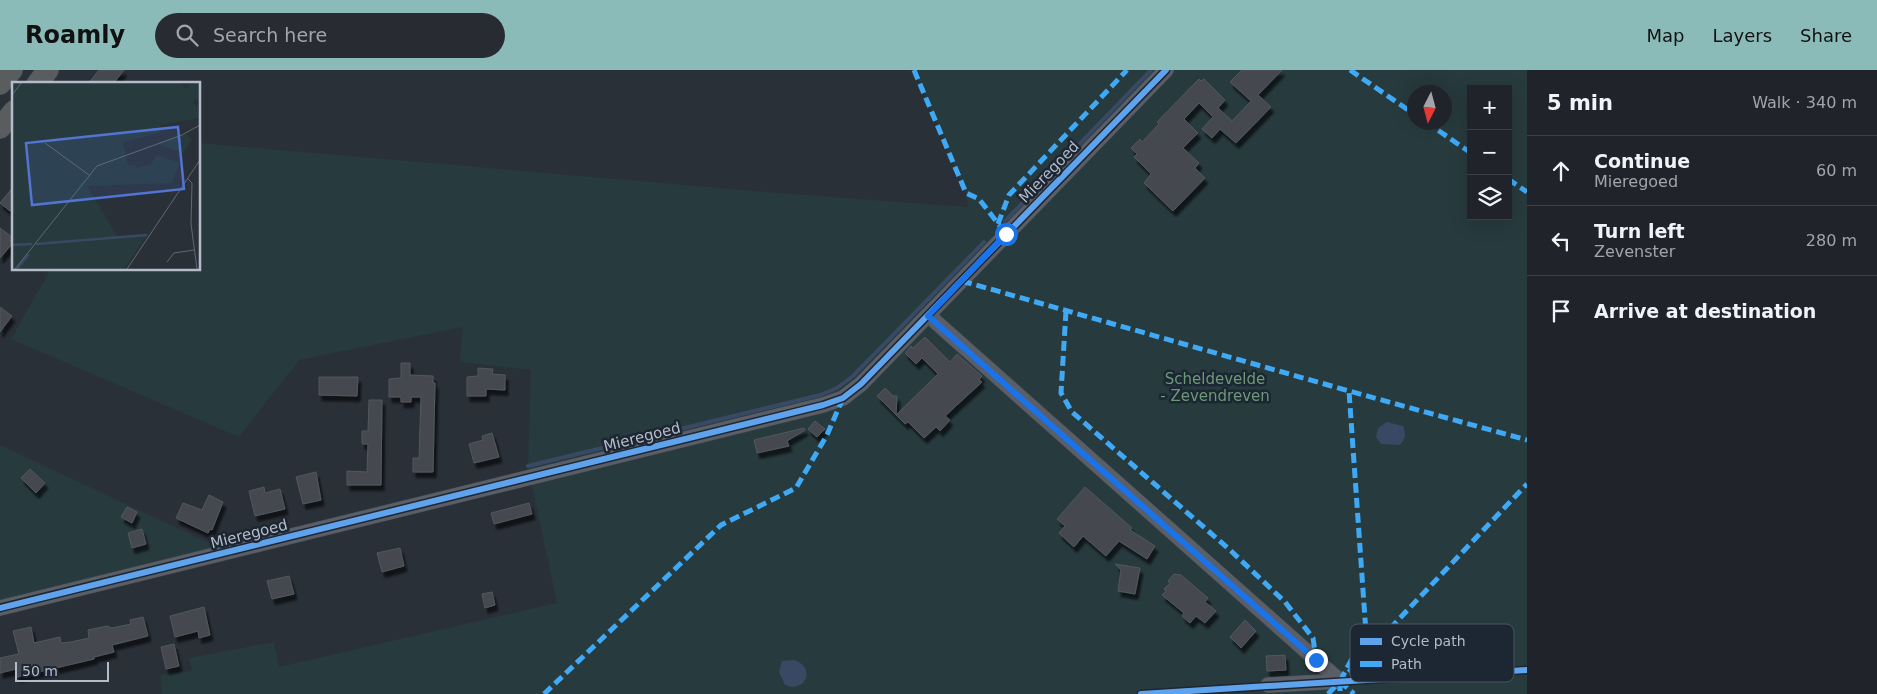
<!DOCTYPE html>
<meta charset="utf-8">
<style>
:root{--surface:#20242a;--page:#282c32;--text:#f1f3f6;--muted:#a2a4a8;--line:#3d4147;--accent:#8bbbb9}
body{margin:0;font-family:"DejaVu Sans",sans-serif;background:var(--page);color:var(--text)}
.controls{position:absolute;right:15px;top:15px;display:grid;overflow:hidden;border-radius:0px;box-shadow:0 5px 20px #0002}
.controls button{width:45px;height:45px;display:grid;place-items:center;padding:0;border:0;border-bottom:1px solid var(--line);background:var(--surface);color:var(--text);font:25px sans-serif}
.compass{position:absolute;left:1407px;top:15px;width:45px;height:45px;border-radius:50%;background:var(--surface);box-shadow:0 5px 20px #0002;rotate:186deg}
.scale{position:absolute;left:15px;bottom:12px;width:94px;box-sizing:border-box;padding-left:5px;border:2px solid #b4bcc9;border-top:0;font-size:14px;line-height:18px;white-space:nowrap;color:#b4bcc9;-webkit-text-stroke:4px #1d2633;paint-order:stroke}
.stop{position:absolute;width:15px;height:15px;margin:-11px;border:4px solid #1a73e8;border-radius:50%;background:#fff}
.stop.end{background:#1a73e8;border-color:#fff;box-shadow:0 1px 5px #0008}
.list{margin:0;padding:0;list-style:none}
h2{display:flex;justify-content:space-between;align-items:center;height:65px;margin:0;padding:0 20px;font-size:21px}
h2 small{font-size:16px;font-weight:400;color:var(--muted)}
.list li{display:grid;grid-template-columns:32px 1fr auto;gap:15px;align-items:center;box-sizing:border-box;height:70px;padding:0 20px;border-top:1px solid var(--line)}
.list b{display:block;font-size:19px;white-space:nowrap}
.list p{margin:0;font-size:16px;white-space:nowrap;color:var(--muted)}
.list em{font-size:16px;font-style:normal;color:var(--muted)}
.icon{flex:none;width:28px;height:28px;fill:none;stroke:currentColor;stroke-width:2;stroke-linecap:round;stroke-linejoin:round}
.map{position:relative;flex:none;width:1527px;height:624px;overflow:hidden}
header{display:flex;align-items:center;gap:30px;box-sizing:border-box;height:70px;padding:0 25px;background:var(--accent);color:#111}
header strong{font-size:24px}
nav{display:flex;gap:28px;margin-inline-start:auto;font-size:18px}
.search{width:350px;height:45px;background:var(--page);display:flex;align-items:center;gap:12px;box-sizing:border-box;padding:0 18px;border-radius:28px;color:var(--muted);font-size:19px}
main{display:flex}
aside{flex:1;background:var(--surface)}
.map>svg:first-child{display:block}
.green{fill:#273a3e;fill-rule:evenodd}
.water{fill:#384963}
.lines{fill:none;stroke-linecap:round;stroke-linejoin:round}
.stream{stroke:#384963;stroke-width:4}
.building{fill:#444950;stroke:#52575f;filter:url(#shadow)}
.minor-casing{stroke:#484c53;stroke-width:16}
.highway-casing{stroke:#474c53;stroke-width:22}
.minor{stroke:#5a5e66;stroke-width:15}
.highway{stroke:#5a5d60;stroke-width:21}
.quiet{stroke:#3fa9f5;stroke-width:5;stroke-dasharray:10 5;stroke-linecap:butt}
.cycleway-casing{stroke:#1d2633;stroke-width:9}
.cycleway{stroke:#60a3ed;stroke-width:6}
.route{stroke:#1a73e8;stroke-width:6}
.labels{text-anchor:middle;stroke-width:5;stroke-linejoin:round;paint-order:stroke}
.street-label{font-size:15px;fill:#b4bcc9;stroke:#1d2633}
.park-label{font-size:15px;fill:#6b9a76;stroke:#1d2633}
.inset-river{fill:none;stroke:#384963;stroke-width:2.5}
.inset-road{fill:none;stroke:#616872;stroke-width:1}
.view{fill:#5274d3;fill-opacity:0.15;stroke:#5274d3;stroke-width:2.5}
.inset-edge{fill:none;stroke:#b4bcc9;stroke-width:2.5}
.key{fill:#1d2633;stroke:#4a5360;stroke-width:1}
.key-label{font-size:14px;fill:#b4bcc9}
</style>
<header>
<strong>Roamly</strong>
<div class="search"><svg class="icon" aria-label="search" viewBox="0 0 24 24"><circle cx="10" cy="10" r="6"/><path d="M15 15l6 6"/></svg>Search here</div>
<nav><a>Map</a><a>Layers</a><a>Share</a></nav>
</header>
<main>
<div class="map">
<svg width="1527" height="624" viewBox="0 0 1527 624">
<defs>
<filter id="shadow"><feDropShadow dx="3" dy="5.5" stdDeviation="1" flood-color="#0009"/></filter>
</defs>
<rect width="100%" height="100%" fill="#2a3038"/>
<!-- green -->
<g class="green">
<path d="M 914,0 L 1527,0 L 1527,624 L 162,624 L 160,605 L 192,601 L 189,588 L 274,572 L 279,597 L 557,533 L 528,396 L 531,300 L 460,292 L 463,257 L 299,290 L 239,367 L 11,269 L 51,199 L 199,199 L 199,73 L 779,123 L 968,137 L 966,123 ZM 1471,19 L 1508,19 L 1508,146 L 1471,146 ZM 1414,22 L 1444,22 L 1444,52 L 1414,52 Z"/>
<polygon points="0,375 224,480 0,530"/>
</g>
<!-- water -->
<g class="water">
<path d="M 1387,352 L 1403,356 C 1406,364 1406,368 1400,375 L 1381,374 L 1376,367 L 1378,358 Z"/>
<path d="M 793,590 C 816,595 807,624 785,615 L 779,602 L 782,591 Z"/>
</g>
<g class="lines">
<!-- stream -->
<g class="stream">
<polyline points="1005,151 1151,0"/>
<polyline points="528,396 820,325 837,318 853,306 984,172"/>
</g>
</g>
<!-- building -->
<g class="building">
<polygon points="99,0 124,0 113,14 88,14"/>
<polygon points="1242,0 1282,0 1258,25 1271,37 1236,73 1220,59 1212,68 1202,59 1213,47 1199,33 1184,49 1198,63 1183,78 1199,93 1195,98 1205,108 1173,141 1144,113 1151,104 1134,87 1137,84 1131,78 1140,69 1142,72 1159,54 1157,52 1199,9 1201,11 1204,9 1225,30 1218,38 1232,51 1251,31 1230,12"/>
<polygon points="14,116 14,144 0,133"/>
<polygon points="0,158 12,167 10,171 13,173 0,188"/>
<polygon points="0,237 12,246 0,262"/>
<polygon points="925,267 950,292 957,284 982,306 979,310 982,312 945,346 950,350 940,361 936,357 924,368 908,352 905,354 877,326 885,318 893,326 897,326 896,345 938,304 922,288 916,294 905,283 911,276 913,278"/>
<polygon points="401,293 410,293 410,305 433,306 433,313 435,313 433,402 413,402 413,388 419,388 421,327 411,327 411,332 401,332 401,327 389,327 389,309 401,308"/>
<polygon points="478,298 493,299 492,304 505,305 505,320 486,319 486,326 467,326 467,307 478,306"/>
<polygon points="319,307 358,307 357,326 319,325"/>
<polygon points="369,330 382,330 381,415 347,415 347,401 367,402 368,374 362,374 362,361 368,361"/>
<polygon points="815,351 825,359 817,367 808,359"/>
<polygon points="804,358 805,360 787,371 789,376 757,383 754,370"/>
<polygon points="492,363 499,387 474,393 469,374 483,370 482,366"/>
<polygon points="30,399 45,413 36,423 21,408"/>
<polygon points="316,402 321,430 303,434 296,407"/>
<polygon points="264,417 265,423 280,419 285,439 255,446 249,421"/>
<polygon points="1085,417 1132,458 1130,460 1155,476 1147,489 1119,471 1106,486 1083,466 1074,477 1059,463 1065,456 1057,449"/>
<polygon points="209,425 223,432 212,460 210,459 208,463 176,448 183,433 202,440"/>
<polygon points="529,433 532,444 494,454 491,443"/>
<polygon points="127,437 137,442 132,453 121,447"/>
<polygon points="142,459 146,474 132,478 128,463"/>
<polygon points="400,478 404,496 382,502 377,483"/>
<polygon points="1115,494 1140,498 1135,524 1118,521 1121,500"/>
<polygon points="1174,504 1181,505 1208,528 1205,532 1216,541 1205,553 1196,546 1190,553 1182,546 1184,543 1162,525 1166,521 1164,519 1170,513 1168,511"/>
<polygon points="289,506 294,524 272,529 267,511"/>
<polygon points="492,522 495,535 485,538 482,524"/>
<polygon points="204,537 210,565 199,568 198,561 175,567 170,546"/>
<polygon points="143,547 148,566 112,575 114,582 94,587 94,589 17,607 16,599 0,603 0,588 19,584 13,561 31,557 34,573 60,567 61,573 71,572 89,568 88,560 107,556 112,558 131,554 130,550"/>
<polygon points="1245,550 1256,561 1241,578 1230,567"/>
<polygon points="174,574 179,596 166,599 161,577"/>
<polygon points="1285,585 1286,600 1267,601 1266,586"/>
</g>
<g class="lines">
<!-- minor casing -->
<g class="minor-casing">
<g id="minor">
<polyline points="928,245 1340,611"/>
<polyline points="0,538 823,335 843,328 861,314 1166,0"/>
<polyline points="1268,615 1340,611"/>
</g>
</g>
<!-- highway casing -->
<g class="highway-casing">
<g id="highway">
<polyline points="0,14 12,0"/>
<polyline points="37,14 48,0"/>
<polyline points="0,58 14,41"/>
</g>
</g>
<!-- minor -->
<use href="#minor" class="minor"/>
<!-- highway -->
<use href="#highway" class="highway"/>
<!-- quiet -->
<g class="quiet">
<polyline points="914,0 966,123 979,129 1000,156"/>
<polyline points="1350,0 1414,44"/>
<polyline points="1426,52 1471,83"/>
<polyline points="1508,109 1527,122"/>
<polyline points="998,154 1009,125 1127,0"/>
<polyline points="962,211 1349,321 1527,370"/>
<polyline points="1066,241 1061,323 1072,342 1230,480 1285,532 1313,568 1316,589"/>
<polyline points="1340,611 1366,563 1349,321"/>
<polyline points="1340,611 1354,624"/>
<polyline points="1340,611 1340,624"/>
<polyline points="544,624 721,455 796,418 827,365 843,328"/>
<polyline points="1328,624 1527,414"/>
</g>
<!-- cycleway casing -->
<g class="cycleway-casing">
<g id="cycleway">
<polyline points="0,538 823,335 843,328 861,314 1166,0"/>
<polyline points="1141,624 1527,600"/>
</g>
</g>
<!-- cycleway -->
<use href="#cycleway" class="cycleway"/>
</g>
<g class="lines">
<!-- route -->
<polyline class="route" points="1006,164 928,246 1316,590"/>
</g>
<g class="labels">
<!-- street labels -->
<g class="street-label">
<text transform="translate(1049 102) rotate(-46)" y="5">Mieregoed</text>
<text transform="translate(642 367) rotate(-14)" y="5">Mieregoed</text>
<text transform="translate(249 464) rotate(-14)" y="5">Mieregoed</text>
</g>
<!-- park labels -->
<g class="park-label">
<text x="1215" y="314">Scheldevelde<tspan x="1215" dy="17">- Zevendreven</tspan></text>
</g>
</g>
<!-- overview -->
<g transform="translate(12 12)">
<rect width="188" height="188" fill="#2a3038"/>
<path d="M 0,0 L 168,0 L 174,7 L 179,0 L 187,0 L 187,18 L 184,16 L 181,21 L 186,25 L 187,36 L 149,43 L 147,51 L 111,60 L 116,83 L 123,83 L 124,86 L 139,82 L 145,73 L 168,81 L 159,101 L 75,104 L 107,157 L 135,153 L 112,187 L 0,187 ZM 174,52 L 180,57 L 171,71 L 145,62 Z" fill="#273a3e"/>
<path class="inset-river" d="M 24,162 L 135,153M 0,163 L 20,162M 5,187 L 17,172"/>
<path class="inset-road" d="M 0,13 L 10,0M 33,61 L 77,93M 175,96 L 180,101 L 179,142 L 185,187M 155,180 L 162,171 L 182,168M 3,187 L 85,84 L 170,53 L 188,43M 115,187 L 188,78"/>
<path class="view" d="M 166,45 L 172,107 L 20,123 L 14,61 Z"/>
<rect width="188" height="188" class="inset-edge"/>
</g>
<!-- legend -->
<rect x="1350" y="554" width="164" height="58" rx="8" class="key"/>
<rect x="1360" y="568" width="22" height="7" fill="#60a3ed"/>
<rect x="1360" y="591" width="22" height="6" fill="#3fa9f5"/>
<g class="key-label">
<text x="1391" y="576">Cycle path</text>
<text x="1391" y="599">Path</text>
</g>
</svg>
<div class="controls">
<button>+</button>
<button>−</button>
<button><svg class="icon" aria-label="layers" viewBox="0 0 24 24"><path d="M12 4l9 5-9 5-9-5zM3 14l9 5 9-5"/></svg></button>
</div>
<svg class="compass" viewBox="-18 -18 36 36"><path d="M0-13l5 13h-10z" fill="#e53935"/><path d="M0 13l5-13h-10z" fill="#a2a4a8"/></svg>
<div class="scale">50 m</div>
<div class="stop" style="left:1006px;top:164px"></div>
<div class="stop end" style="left:1316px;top:590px"></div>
</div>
<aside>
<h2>5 min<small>Walk · 340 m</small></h2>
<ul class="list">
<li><svg class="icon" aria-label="ahead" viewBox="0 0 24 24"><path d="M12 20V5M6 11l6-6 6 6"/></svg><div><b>Continue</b><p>Mieregoed</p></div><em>60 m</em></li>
<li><svg class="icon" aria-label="left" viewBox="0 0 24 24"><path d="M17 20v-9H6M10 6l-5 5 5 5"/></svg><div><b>Turn left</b><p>Zevenster</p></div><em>280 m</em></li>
<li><svg class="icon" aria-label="arrive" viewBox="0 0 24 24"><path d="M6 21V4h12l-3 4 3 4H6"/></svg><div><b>Arrive at destination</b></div></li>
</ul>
</aside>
</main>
